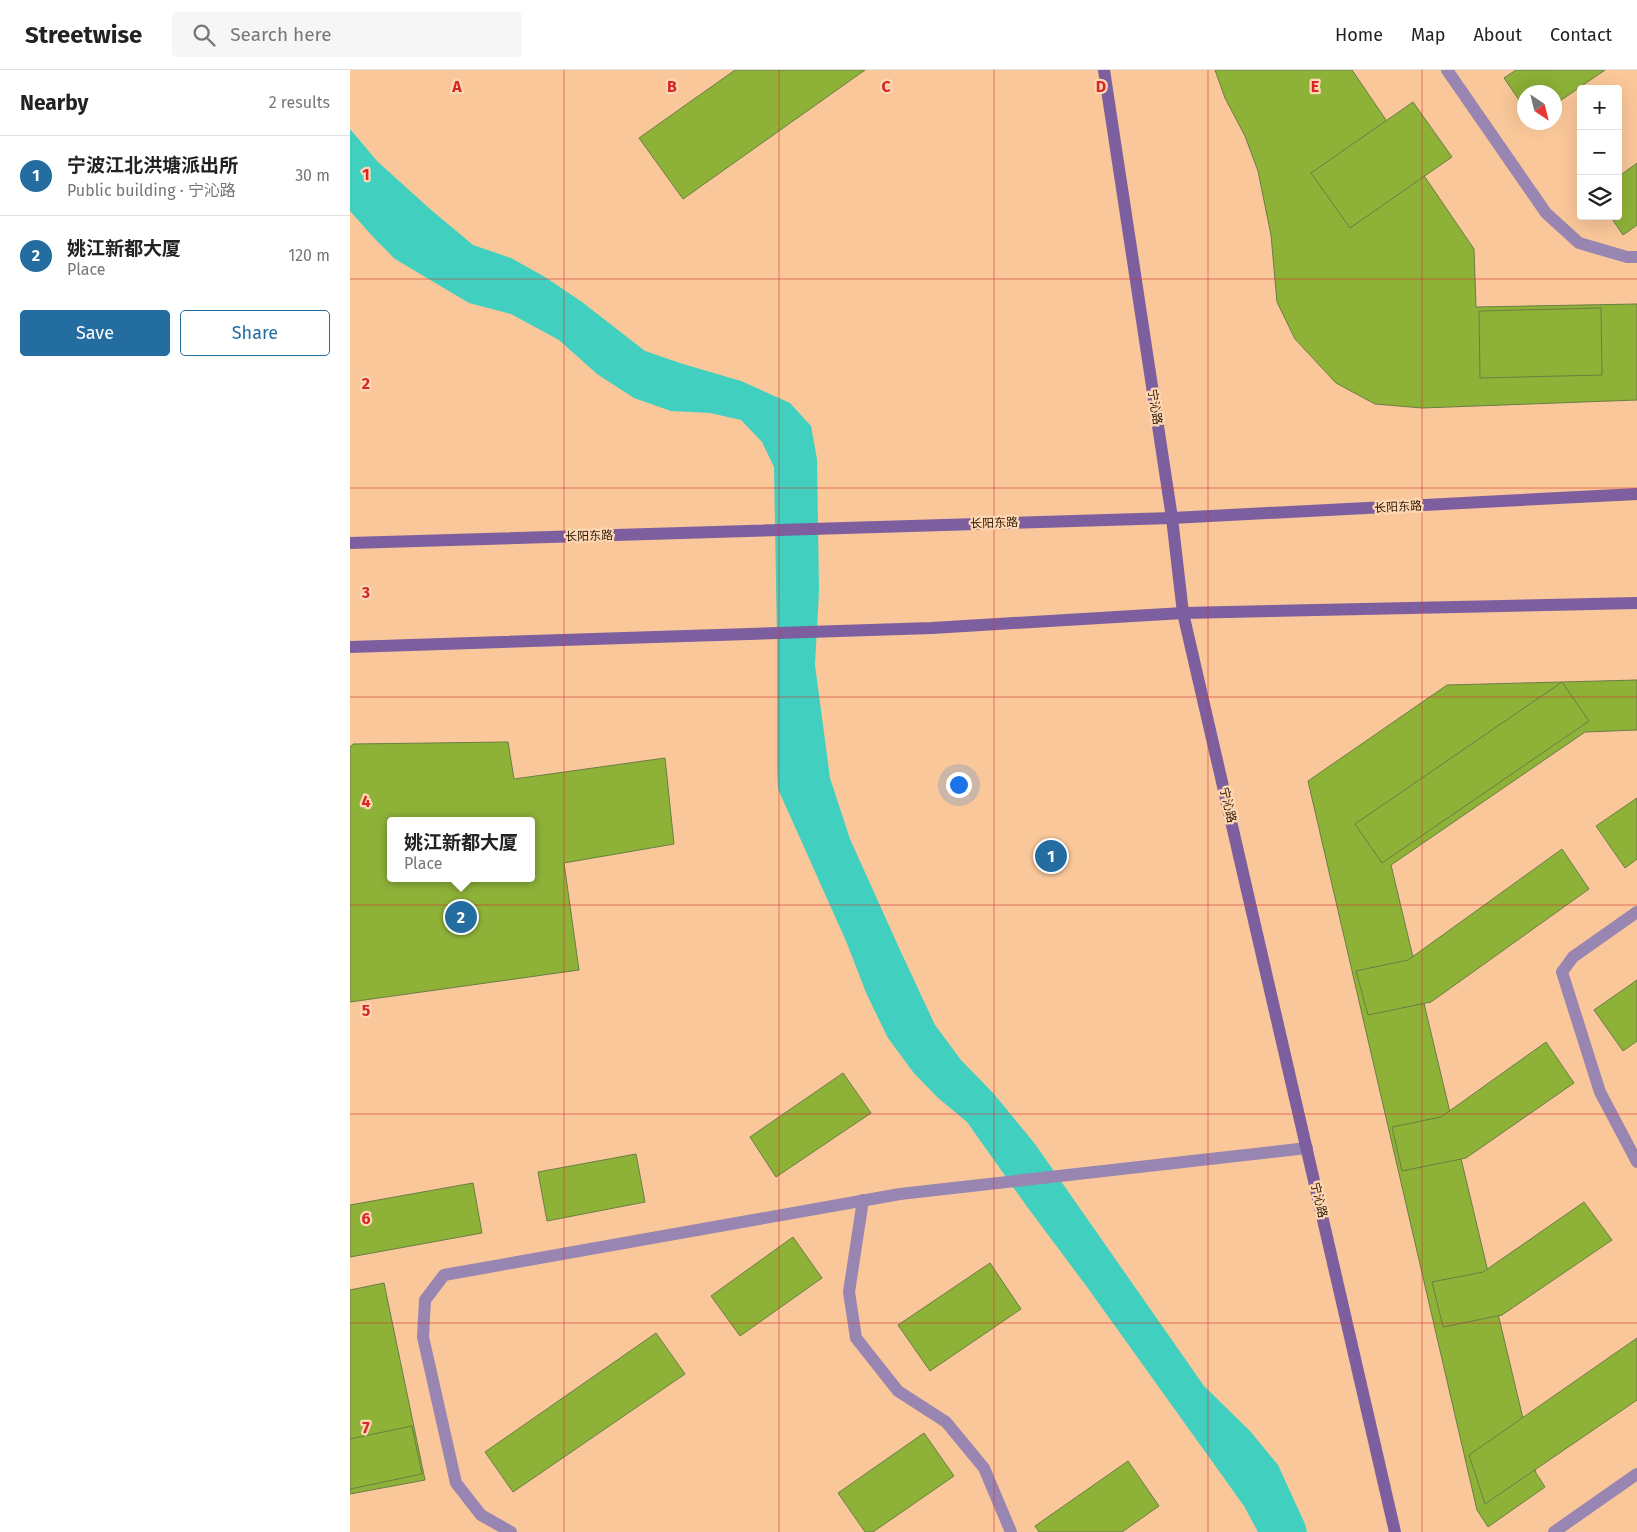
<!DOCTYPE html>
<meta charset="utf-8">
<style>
:root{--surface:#fff;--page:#f6f6f6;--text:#222;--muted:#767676;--line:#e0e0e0;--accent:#246da1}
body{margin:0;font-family:"Fira Sans","Noto Sans SC",sans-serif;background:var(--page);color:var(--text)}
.controls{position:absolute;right:15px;top:15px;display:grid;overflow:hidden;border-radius:5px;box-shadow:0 5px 20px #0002}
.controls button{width:45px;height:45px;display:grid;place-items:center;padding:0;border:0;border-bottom:1px solid var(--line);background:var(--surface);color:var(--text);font:25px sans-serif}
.compass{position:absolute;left:1167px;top:15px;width:45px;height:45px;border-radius:50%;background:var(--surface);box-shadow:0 5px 20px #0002;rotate:145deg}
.you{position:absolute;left:608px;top:714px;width:18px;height:18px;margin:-12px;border:4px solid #fff;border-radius:50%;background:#1a73e8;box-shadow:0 0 0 8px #1a73e833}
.badge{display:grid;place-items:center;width:32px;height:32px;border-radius:50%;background:var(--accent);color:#fff;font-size:16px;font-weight:700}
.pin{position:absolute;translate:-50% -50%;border:2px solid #fff;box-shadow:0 1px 5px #0006}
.popup{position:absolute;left:37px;top:747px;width:148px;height:65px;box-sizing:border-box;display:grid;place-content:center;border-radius:5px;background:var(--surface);filter:drop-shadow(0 1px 4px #0005);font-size:16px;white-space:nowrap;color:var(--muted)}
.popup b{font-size:19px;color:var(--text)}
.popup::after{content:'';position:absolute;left:50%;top:100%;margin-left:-10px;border:10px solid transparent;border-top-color:var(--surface)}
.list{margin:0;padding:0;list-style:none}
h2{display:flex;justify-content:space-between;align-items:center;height:65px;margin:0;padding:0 20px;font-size:21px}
h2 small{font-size:16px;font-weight:400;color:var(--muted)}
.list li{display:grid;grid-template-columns:32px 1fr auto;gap:15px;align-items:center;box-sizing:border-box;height:80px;padding:0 20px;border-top:1px solid var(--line)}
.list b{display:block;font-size:19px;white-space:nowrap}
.list p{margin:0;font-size:16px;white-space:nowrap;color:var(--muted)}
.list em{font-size:16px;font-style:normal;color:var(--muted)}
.actions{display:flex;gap:10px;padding:15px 20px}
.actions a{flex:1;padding:11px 0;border:1px solid var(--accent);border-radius:5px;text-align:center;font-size:18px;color:var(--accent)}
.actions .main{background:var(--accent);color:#fff}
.icon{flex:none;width:28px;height:28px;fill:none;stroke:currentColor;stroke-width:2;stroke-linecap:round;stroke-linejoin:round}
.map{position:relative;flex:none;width:1287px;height:1462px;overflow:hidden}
header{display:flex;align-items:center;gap:30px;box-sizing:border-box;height:70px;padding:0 25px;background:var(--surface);border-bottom:1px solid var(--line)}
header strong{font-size:24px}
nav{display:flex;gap:28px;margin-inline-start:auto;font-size:18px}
.search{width:350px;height:45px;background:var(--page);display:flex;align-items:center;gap:12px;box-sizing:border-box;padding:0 18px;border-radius:5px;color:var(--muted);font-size:19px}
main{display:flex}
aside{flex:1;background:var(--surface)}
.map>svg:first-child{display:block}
.water{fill:#41d0c0}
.building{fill:#8eb238;stroke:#6b7d45;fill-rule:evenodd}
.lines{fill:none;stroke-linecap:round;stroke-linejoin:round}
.lane{stroke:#9885b2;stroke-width:12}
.secondary{stroke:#7d5fa0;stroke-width:12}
.grid{fill:none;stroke:#d62828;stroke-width:1;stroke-opacity:0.55}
.labels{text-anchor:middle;stroke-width:4.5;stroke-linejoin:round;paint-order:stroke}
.street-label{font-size:12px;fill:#2b1907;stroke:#ffd7b2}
.grid-label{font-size:16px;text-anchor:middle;font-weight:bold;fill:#d62828;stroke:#ffd7b2;stroke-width:4.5;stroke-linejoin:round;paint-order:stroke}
</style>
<header>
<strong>Streetwise</strong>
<div class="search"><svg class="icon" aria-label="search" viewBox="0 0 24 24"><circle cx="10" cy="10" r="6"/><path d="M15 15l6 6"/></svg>Search here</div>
<nav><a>Home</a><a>Map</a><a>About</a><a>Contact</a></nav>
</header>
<main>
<aside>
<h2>Nearby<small>2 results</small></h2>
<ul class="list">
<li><span class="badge">1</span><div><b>宁波江北洪塘派出所</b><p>Public building · 宁沁路</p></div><em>30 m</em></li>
<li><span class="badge">2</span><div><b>姚江新都大厦</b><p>Place</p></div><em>120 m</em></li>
</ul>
<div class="actions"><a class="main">Save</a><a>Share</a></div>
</aside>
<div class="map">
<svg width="1287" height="1462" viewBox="0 0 1287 1462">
<rect width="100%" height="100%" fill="#f9c799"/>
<!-- water -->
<polygon class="water" points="0,59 27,91 80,139 123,175 161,188 195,207 232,232 295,281 333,294 391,311 440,333 461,356 467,389 469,521 465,595 480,708 500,769 550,880 585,955 611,990 644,1024 685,1074 854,1316 900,1361 928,1395 955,1454 957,1462 908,1462 894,1436 737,1217 678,1138 617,1052 587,1027 563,1002 538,968 517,925 496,871 428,719 427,700 427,571 424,397 412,372 391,350 360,343 321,341 284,328 247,304 209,270 161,244 119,233 45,189 24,168 0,141"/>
<!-- building -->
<g class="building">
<polygon points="385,0 515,0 333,129 289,68"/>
<polygon points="865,0 1002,0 1124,179 1126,237 1287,234 1287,330 1072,338 1025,334 986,313 945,269 927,232 921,165 908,101 895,66 875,28"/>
<polygon points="1166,0 1255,0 1204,35 1204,22 1174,22 1174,37 1154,8"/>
<polygon points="1063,32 1102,87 1000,158 961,103"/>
<polygon points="1287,93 1287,155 1273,165 1260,146 1268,146 1268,107"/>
<polygon points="1251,238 1252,305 1130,308 1129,241"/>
<polygon points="1287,610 1287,660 1235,662 1041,795 1186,1403 1195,1417 1138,1457 1127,1440 958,711 1097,615"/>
<polygon points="1212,612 1239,651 1032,793 1005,754"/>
<path d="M 158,672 L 164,709 L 315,688 L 324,774 L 214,793 L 229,900 L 0,932 L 0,677 L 3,674 ZM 41,751 L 181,751 L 181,808 L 41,808 Z"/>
<polygon points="1287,728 1287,789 1275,798 1246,756"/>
<polygon points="1212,779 1239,819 1081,932 1018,945 1006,901 1058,890"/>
<polygon points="1287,910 1287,971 1273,981 1244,940"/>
<polygon points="1196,972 1224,1013 1116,1088 1052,1101 1042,1057 1091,1047"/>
<polygon points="493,1003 521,1043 426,1107 400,1067"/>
<polygon points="286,1084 295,1132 197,1151 188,1102"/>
<polygon points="123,1113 132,1163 0,1187 0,1135"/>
<polygon points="1234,1132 1262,1170 1152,1245 1093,1257 1082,1212 1133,1202"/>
<polygon points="443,1167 472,1208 390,1266 361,1226"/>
<polygon points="640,1193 671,1239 580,1301 548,1255"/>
<polygon points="34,1213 75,1410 0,1424 0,1220"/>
<polygon points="306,1263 335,1304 163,1422 135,1382"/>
<polygon points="1287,1268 1287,1330 1135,1434 1119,1385"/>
<polygon points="62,1356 72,1404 0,1419 0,1369"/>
<polygon points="574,1363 604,1406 523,1462 515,1462 488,1423"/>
<polygon points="778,1391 809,1436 772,1462 689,1462 685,1456"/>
</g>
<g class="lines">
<!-- lane -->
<g class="lane">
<polyline points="1097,0 1196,143 1229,173 1277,187 1287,187"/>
<polyline points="1287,842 1223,887 1212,902 1250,1022 1287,1092"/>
<polyline points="513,1130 499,1222 506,1268 548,1321 596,1352 634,1398 661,1462"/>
<polyline points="161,1462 131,1445 106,1413 73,1267 75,1230 94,1205 550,1124 957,1078"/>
<polyline points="1204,1462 1287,1404"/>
</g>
<!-- secondary -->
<g class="secondary">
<polyline points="754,0 822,448 833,543 1045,1462"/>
<polyline points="0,473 822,448 1287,424"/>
<polyline points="0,577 582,558 833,543 1287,533"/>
</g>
</g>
<!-- grid -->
<path class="grid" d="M 214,0 L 214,1462M 429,0 L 429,1462M 644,0 L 644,1462M 858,0 L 858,1462M 1072,0 L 1072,1462M 0,209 L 1287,209M 0,418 L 1287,418M 0,627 L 1287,627M 0,835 L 1287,835M 0,1044 L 1287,1044M 0,1253 L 1287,1253"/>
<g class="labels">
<!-- street labels -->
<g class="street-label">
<text transform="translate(805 337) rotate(81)" y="4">宁沁路</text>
<text transform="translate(1048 437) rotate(-3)" y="4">长阳东路</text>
<text transform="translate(644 453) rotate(-2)" y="4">长阳东路</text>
<text transform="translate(239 466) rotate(-2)" y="4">长阳东路</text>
<text transform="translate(878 735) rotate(77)" y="4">宁沁路</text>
<text transform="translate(969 1130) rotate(77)" y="4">宁沁路</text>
</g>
</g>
<g class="grid-label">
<text x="107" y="22">A</text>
<text x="322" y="22">B</text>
<text x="536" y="22">C</text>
<text x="751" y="22">D</text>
<text x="965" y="22">E</text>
<text x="16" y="110">1</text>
<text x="16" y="319">2</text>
<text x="16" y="528">3</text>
<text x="16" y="737">4</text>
<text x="16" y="946">5</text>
<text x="16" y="1154">6</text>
<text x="16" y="1363">7</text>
</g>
</svg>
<div class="controls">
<button>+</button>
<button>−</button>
<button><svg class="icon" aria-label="layers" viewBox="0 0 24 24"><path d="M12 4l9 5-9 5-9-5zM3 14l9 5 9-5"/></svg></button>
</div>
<svg class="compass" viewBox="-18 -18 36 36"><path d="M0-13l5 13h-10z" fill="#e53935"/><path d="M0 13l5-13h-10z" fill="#767676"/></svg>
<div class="you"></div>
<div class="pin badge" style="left:701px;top:786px">1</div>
<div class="pin badge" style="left:111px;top:847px">2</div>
<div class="popup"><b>姚江新都大厦</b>Place</div>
</div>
</main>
